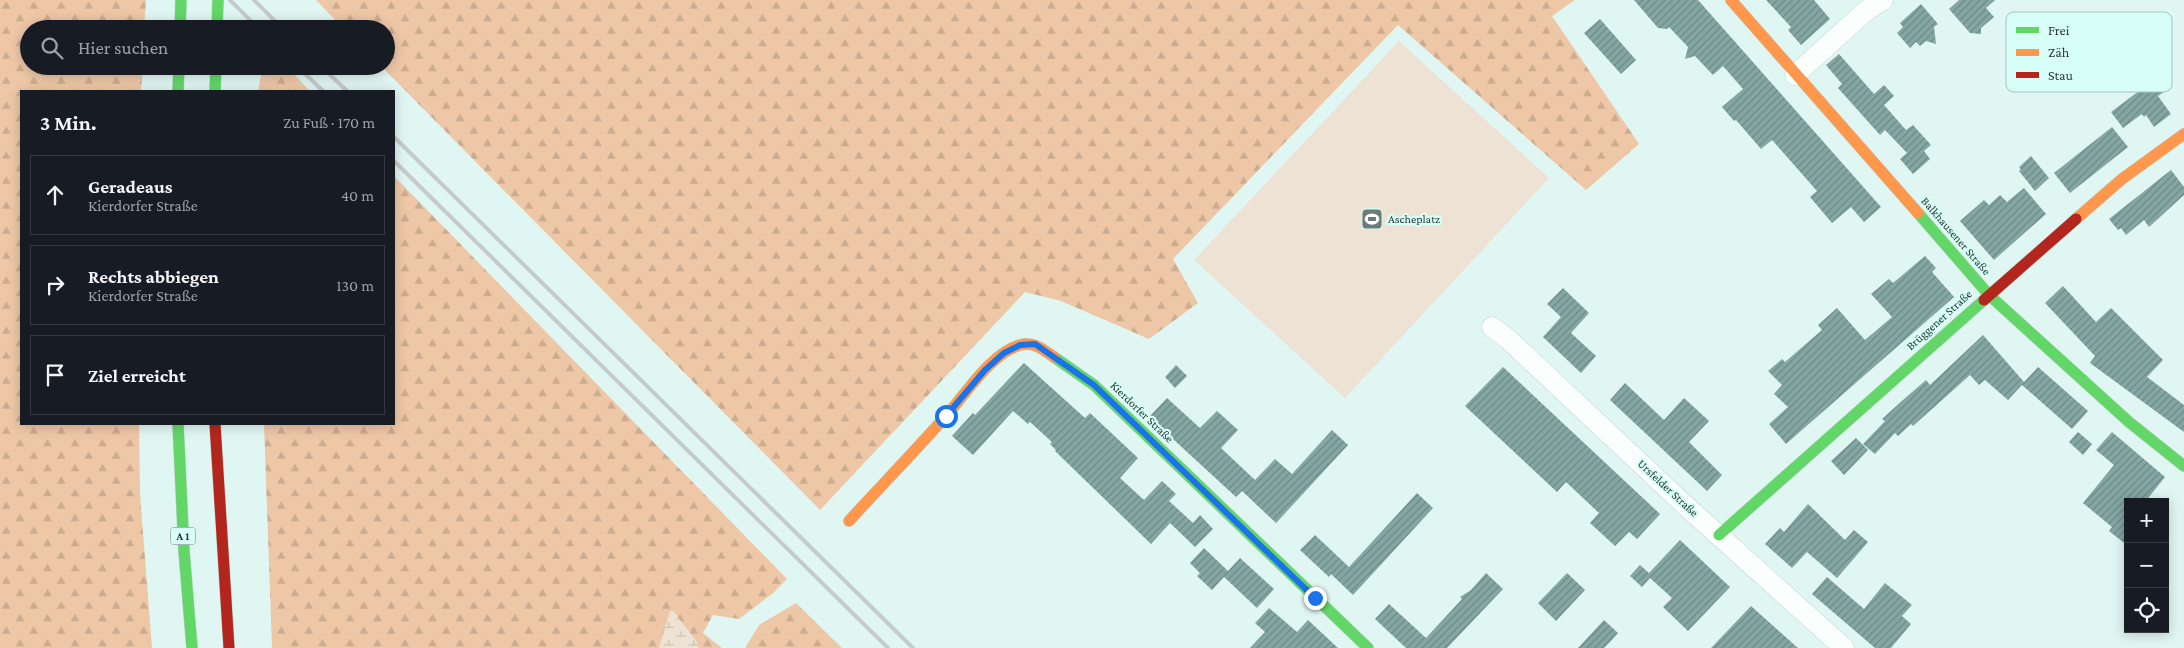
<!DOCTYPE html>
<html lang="de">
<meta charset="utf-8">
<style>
:root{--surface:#171b24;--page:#20242c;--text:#f1f3f6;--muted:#9ea1a6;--line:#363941}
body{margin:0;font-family:"Crimson Pro",serif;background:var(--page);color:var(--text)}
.controls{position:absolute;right:15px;bottom:15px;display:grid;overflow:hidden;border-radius:0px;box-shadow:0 2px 12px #0003}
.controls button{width:45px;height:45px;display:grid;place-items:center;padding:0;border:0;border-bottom:1px solid var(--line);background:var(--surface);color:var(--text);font:25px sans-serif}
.stop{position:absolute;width:15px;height:15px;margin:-11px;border:4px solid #1a73e8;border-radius:50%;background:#fff}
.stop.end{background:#1a73e8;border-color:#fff;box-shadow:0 1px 5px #0008}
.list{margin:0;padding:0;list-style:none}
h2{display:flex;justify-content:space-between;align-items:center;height:65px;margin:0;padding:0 20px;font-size:21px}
h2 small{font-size:16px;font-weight:400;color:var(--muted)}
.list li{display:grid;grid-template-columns:32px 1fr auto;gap:15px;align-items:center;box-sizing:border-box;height:80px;margin:0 10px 10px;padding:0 10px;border:1px solid var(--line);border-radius:0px}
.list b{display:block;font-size:19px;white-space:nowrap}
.list p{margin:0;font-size:16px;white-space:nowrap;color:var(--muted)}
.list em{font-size:16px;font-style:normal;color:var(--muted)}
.icon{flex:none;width:28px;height:28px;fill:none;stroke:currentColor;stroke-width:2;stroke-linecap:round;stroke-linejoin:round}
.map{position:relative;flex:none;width:2184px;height:648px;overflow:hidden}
.search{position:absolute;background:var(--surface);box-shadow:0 2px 12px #0003;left:20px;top:20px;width:375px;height:55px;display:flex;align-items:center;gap:12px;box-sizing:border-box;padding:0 18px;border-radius:28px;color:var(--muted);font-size:19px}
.panel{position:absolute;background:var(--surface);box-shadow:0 2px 12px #0003;left:20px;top:90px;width:375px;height:335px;border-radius:0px}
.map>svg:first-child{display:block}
.forest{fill:url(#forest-firs)}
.wetland{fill:url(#wetland-marsh)}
.green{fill:#ede2d3}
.building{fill:url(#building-hatch)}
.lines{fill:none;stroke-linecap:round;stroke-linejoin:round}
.street-casing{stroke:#c1d3cf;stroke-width:21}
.fast-casing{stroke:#c1d3cf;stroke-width:12}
.slow-casing{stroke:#c1d3cf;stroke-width:12}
.jam-casing{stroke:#c1d3cf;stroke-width:12}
.street{stroke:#fafefd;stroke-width:20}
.fast{stroke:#63d668;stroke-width:11}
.slow{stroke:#ff974d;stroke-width:11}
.jam{stroke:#b3261e;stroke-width:11}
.rail{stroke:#c5cbca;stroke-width:4}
.route{stroke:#1a73e8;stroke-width:6}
.labels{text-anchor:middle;stroke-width:4.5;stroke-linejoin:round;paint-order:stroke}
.shield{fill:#d7fff8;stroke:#5e7470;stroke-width:1}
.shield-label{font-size:11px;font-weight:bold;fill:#2a3936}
.poi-label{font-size:12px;fill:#2a3936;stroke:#d7fff8;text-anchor:start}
.street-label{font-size:12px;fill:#2a3936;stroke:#d7fff8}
.key{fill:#d7fff8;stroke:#a3c4be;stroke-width:1}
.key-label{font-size:14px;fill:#2a3936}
</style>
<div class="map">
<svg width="2184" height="648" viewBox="0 0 2184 648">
<defs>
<pattern id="forest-firs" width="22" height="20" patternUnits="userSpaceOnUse" patternTransform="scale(1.25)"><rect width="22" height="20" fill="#eec7a6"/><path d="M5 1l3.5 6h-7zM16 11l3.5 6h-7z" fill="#ccac90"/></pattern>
<pattern id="wetland-marsh" width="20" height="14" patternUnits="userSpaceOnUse" patternTransform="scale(1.25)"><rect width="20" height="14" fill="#ede2d3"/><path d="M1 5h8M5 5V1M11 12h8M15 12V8" fill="none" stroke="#cbc3b6"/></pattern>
<pattern id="building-hatch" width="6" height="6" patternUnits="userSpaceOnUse" patternTransform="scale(1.25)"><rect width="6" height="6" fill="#84a7a3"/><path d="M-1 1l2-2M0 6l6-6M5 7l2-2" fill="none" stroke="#6c8986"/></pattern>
</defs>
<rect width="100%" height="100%" fill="#e0f6f2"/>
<!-- forest -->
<g class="forest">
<polygon points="0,0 146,0 144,29 29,29 29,66 143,66 141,91 21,91 21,424 139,424 140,494 152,648 0,648"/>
<polygon points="316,0 1575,0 1552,16 1639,144 1586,190 1398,25 1173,259 1198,303 1149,339 1061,301 1025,292 820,510 381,66 386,66 386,29 344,29"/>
<polygon points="263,66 286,66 310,91 258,91"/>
<polygon points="394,176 787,579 772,594 739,619 713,615 703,633 722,648 272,648 264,424 394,424"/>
<polygon points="796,603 842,648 745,648 759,625"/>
</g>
<!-- wetland -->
<polygon class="wetland" points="671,608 697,642 699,648 659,648"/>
<!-- green -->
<polygon class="green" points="1399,41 1549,178 1345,398 1194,260"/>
<!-- building -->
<g class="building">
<polygon points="1634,0 1698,0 1881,207 1864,222 1851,207 1832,223 1810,197 1817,191 1772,140 1761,149 1736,120 1734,121 1722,107 1743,89 1723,66 1713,75 1695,56 1685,59 1688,47 1669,27 1667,29 1658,28"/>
<polygon points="1766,0 1814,0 1830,19 1801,45 1788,30 1791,27"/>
<polygon points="1959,0 1995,0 1986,8 1994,17 1981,28 1981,34 1970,33 1949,9"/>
<polygon points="1921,4 1938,24 1934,27 1936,44 1926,41 1920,46 1916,42 1910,48 1897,33 1903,27 1900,23"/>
<polygon points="1600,19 1636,60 1621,74 1584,33"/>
<polygon points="1839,54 1874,94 1884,85 1894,96 1884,105 1906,130 1913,125 1931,145 1924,151 1930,159 1913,174 1900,159 1907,153 1885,130 1880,135 1838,88 1842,84 1826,65"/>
<polygon points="2155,79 2164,92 2158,96 2171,114 2154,127 2146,115 2144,117 2142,114 2123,128 2111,112"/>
<polygon points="2112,127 2128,147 2070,193 2054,173"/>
<polygon points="2031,156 2049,178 2035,191 2019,171 2021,170 2019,167"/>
<polygon points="2171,170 2184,187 2184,195 2149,227 2144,220 2126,235 2121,228 2118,230 2109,219"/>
<polygon points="2024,188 2046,214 1994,260 1960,221 1984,200 1989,205 2000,195 2007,202"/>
<polygon points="1925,256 1936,268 1932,272 1954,297 1786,444 1769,424 1788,407 1774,394 1782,385 1768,371 1782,359 1785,362 1822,330 1818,325 1837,308 1865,340 1892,317 1871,294 1889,279 1893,283"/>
<polygon points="2063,286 2096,322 2111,308 2163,360 2147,377 2184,405 2184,432 2090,363 2095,356 2045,303"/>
<polygon points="1563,288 1589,313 1571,333 1596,356 1581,373 1543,337 1561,317 1547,304"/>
<polygon points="1983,335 2024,382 2038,367 2088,411 2072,429 2022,385 2008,400 1985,380 1979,385 1970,375 1913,426 1911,424 1898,436 1895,433 1875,454 1863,444 1885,421 1882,419 1903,400 1926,380 1930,385"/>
<polygon points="1024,363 1085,418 1090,413 1138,458 1120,478 1144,500 1162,481 1176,494 1169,501 1193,523 1200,515 1213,529 1195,547 1170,523 1151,544 1055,451 1056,450 1050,444 1052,442 1030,422 1028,424 1013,411 973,455 952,436 973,413 975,415"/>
<polygon points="1176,365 1187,376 1175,388 1165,377"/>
<polygon points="1503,367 1660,514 1637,539 1629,532 1615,546 1590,523 1599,513 1566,482 1557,492 1465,406"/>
<polygon points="1625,383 1664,420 1684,398 1709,421 1689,442 1722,475 1707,491 1610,400"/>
<polygon points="1167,398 1200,428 1217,411 1238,430 1221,448 1255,480 1275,459 1292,474 1332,430 1348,445 1276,523 1242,491 1236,497 1149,417"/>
<polygon points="2078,432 2092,444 2083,455 2069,442"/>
<polygon points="2112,432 2165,477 2145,502 2128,502 2128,546 2109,531 2112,527 2083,503 2114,465 2096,450"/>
<polygon points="1856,438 1868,450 1844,475 1831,461"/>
<polygon points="1417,493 1433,508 1353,595 1331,574 1329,577 1300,550 1315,535 1349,567"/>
<polygon points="1808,504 1845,540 1854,530 1868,542 1837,578 1807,552 1792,568 1765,544 1780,528 1784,532"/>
<polygon points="1680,540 1730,587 1688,631 1663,607 1672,598 1650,578 1642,587 1630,576 1640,565 1649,573"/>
<polygon points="1204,548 1228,571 1240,558 1274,589 1257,608 1224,577 1212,590 1197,576 1200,573 1190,563"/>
<polygon points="1486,573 1503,589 1447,648 1406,648 1375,619 1389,604 1426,638 1462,599 1460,597 1471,590"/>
<polygon points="1567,573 1585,590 1556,621 1538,603"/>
<polygon points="1827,577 1864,609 1885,583 1912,605 1902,616 1911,624 1891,648 1875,648 1812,594"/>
<polygon points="1751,606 1798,648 1711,648"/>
<polygon points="1269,608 1297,632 1308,620 1338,648 1250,648 1265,632 1255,623"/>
<polygon points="1604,620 1618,633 1610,642 1604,648 1578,648"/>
</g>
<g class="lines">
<!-- street casing -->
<g class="street-casing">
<g id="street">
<polyline points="1795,75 1867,10 1883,0"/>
<polyline points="1492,327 1509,340 1687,507 1844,648"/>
</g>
</g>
<!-- fast casing -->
<g class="fast-casing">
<g id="fast">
<polyline points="180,29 181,0"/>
<polyline points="217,29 218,0"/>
<polyline points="178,91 179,66"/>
<polyline points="215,91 216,66"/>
<polyline points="1918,213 1989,295 2129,422 2184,466"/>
<polyline points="1054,357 1094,385 1368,648"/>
<polyline points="178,424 184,551 192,648"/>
<polyline points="1719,535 1984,300"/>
</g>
</g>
<!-- slow casing -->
<g class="slow-casing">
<g id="slow">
<polyline points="1731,0 1918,213"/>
<polyline points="2076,219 2122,179 2184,134"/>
<path d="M 849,521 C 881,486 914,452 946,416 C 965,395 991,353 1020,345 C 1034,341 1043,350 1054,357"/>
</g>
</g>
<!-- jam casing -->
<g class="jam-casing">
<g id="jam">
<polyline points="1984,300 2076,219"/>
<polyline points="215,424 229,648"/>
</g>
</g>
<!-- street -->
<use href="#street" class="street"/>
<!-- fast -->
<use href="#fast" class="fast"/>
<!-- slow -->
<use href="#slow" class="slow"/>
<!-- jam -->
<use href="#jam" class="jam"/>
<!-- rail -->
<g class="rail">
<polyline points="230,0 259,29"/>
<polyline points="254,0 283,29"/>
<polyline points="297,66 323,91"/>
<polyline points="321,66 347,91"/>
<polyline points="394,137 913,648"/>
<polyline points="394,161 888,648"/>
</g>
</g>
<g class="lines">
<!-- route -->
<polyline class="route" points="946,416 985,370 1004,353 1020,345 1035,344 1094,385 1315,598"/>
</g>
<!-- icons -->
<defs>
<g id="stadium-square" transform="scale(1.125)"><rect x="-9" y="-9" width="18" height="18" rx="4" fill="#6a7b78" stroke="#d7fff8"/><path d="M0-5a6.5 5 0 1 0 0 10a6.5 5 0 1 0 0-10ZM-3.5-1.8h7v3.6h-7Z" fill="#fff"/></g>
</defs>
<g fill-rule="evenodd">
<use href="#stadium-square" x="1372" y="219"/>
</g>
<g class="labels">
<!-- shield labels -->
<rect class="shield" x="170.5" y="527.5" width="25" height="17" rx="4"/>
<g class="shield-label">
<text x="183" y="540">A 1</text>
</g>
<!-- poi labels -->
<g class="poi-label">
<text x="1388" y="223">Ascheplatz</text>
</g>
<!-- street labels -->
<g class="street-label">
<text transform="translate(1956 236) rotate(49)" y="4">Balkhausener Straße</text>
<text transform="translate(1939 320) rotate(-42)" y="4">Brüggener Straße</text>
<text transform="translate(1142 412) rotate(44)" y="4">Kierdorfer Straße</text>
<text transform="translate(1668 488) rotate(43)" y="4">Ursfelder Straße</text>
</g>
</g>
<!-- legend -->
<rect x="2006" y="12" width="166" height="80" rx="8" class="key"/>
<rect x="2016" y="27" width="23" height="6" fill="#63d668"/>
<rect x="2016" y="49" width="23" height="7" fill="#ff974d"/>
<rect x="2016" y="72" width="23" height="6" fill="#b3261e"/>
<g class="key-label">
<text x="2048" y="35">Frei</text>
<text x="2048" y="57">Zäh</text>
<text x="2048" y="80">Stau</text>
</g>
</svg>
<div class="controls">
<button>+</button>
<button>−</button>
<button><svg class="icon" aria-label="locate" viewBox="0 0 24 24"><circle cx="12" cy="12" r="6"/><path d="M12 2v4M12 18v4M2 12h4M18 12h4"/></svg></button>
</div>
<div class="stop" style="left:946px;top:416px"></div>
<div class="stop end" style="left:1315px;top:598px"></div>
<div class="search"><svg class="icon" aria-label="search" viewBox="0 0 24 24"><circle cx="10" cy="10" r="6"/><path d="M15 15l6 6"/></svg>Hier suchen</div>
<section class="panel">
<h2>3 Min.<small>Zu Fuß · 170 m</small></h2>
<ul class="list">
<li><svg class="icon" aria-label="ahead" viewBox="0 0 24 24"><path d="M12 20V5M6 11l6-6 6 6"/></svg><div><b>Geradeaus</b><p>Kierdorfer Straße</p></div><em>40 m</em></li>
<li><svg class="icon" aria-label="right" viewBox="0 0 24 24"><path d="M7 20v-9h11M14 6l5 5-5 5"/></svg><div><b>Rechts abbiegen</b><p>Kierdorfer Straße</p></div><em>130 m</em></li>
<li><svg class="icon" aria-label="arrive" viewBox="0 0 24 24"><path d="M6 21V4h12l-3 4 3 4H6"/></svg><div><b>Ziel erreicht</b></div></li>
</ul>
</section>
</div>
